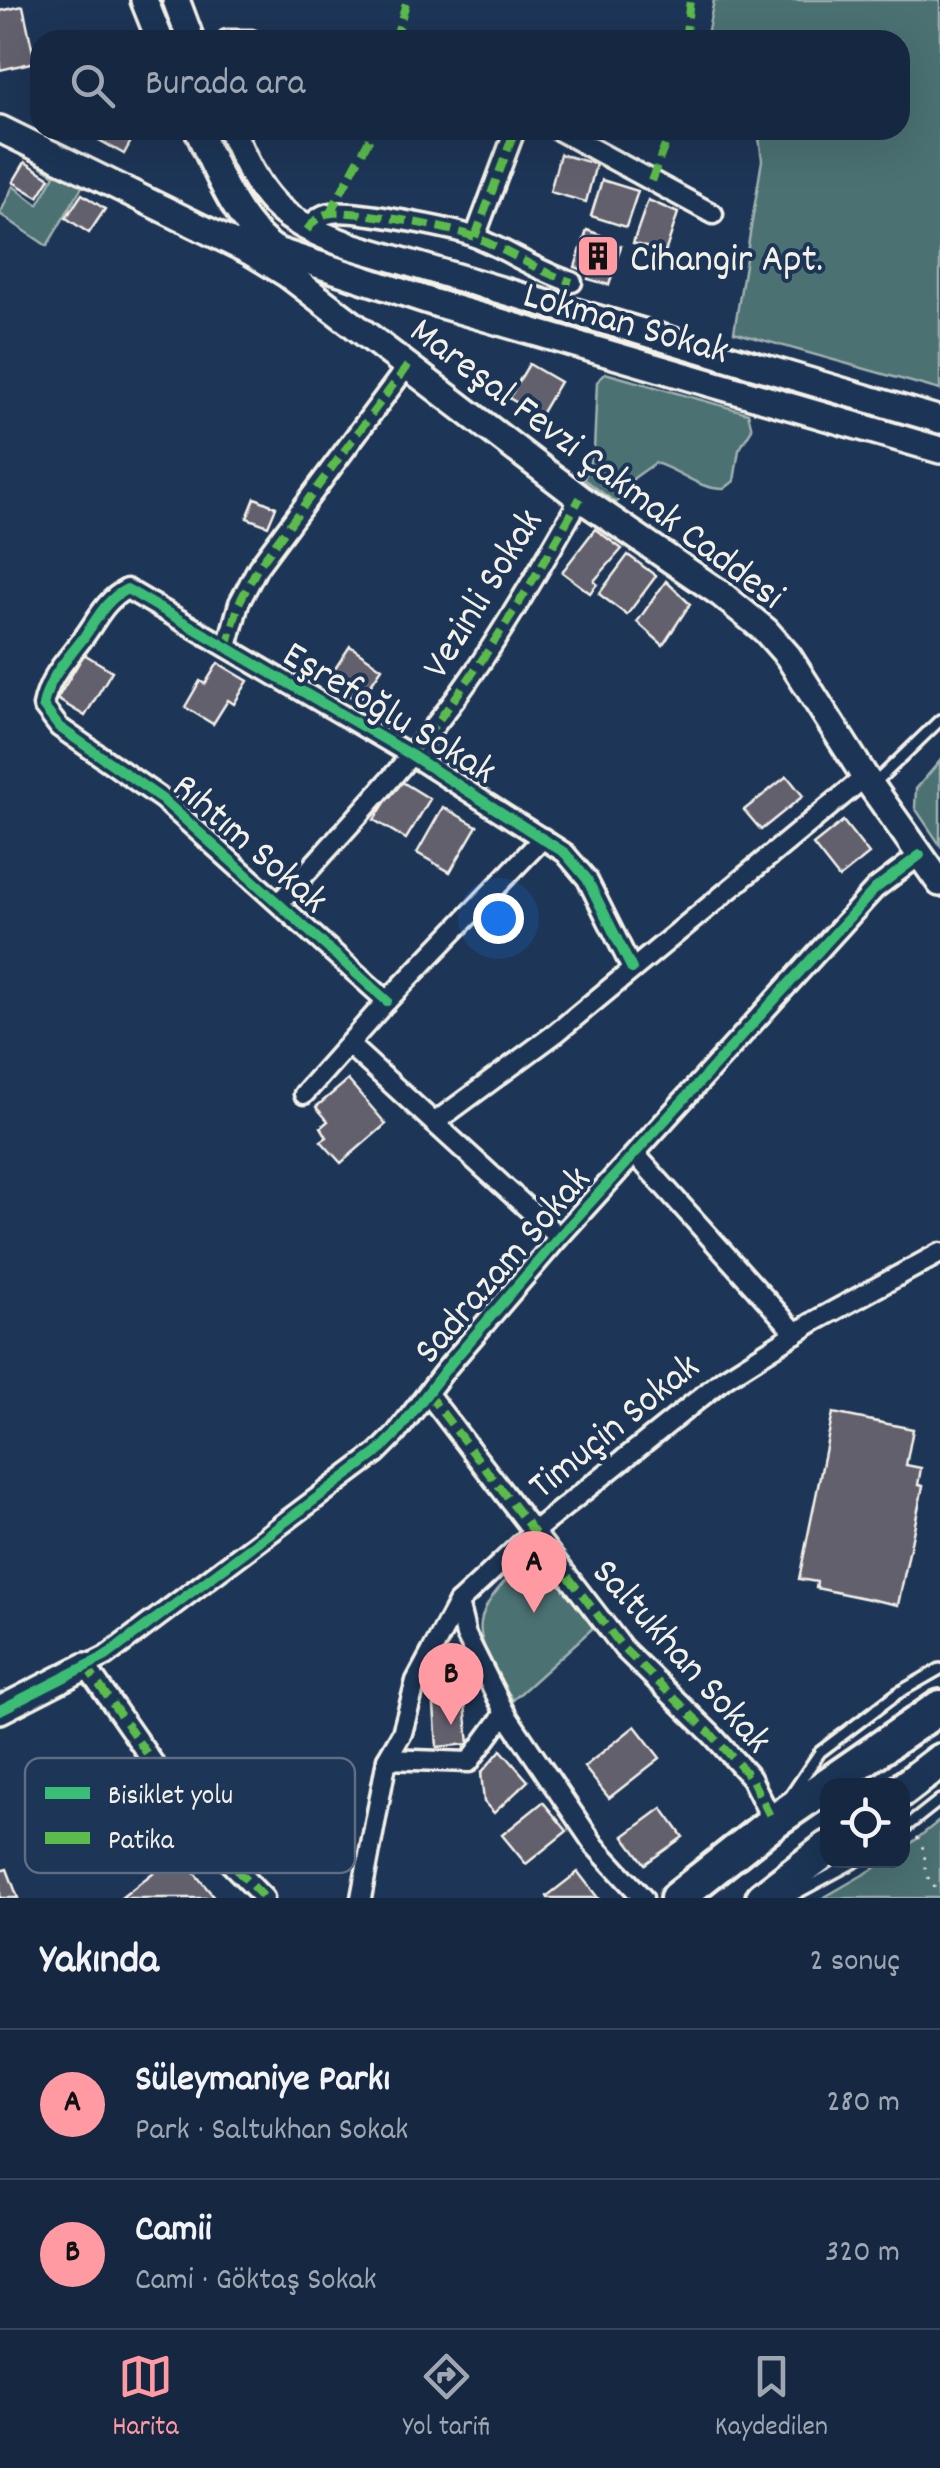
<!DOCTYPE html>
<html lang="tr">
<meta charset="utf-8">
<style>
:root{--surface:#162841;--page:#1f3048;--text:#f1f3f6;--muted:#9ea6b1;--line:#35445a;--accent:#ff9aa2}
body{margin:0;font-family:Dekko,sans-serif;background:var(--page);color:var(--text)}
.controls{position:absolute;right:30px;bottom:30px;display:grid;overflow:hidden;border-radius:20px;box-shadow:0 10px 40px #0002}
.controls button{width:90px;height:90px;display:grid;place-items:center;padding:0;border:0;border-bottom:2px solid var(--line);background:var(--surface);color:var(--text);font:50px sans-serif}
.you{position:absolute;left:498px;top:918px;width:35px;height:35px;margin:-25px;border:8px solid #fff;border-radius:50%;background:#1a73e8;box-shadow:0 0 0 15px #1a73e833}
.badge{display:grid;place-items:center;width:65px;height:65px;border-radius:50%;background:var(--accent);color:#111;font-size:32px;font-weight:700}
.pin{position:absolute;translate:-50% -82px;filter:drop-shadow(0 2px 5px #0008)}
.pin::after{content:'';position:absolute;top:52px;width:35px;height:30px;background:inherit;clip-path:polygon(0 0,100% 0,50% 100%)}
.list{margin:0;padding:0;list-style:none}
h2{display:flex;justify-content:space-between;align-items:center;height:130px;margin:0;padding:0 40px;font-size:42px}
h2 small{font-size:32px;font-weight:400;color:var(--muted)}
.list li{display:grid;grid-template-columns:65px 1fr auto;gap:30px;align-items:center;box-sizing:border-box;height:150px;padding:0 40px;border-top:2px solid var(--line)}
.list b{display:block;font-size:38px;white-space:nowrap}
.list p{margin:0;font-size:32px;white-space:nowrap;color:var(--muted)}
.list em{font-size:32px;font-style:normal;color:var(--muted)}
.icon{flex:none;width:55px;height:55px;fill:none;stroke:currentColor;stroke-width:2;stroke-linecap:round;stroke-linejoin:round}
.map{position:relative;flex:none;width:940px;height:1898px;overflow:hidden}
.search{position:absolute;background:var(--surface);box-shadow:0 10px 40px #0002;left:30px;right:30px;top:30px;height:110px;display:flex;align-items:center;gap:25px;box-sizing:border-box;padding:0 35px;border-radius:30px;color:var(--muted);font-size:38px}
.sheet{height:430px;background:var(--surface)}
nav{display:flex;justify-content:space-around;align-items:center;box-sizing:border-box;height:140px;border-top:2px solid var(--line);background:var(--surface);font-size:28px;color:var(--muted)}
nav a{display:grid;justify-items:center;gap:5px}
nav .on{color:var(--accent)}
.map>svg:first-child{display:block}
.green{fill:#4c7173;stroke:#a0b1ae;stroke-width:2.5}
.building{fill:#63606e;stroke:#f4f1e8;stroke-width:2.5}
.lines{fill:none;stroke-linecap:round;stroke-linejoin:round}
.lane-casing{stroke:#f4f1e8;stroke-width:16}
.street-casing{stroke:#f4f1e8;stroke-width:25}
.secondary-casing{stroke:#f4f1e8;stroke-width:32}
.highway-casing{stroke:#f4f1e8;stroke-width:40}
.path{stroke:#f4f1e8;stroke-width:2.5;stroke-dasharray:2.5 8;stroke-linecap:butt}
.lane{stroke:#1d3557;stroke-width:9}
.street{stroke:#1d3557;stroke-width:18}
.secondary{stroke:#1d3557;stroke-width:25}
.highway{stroke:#1d3557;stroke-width:32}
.quiet{stroke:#5cbc4b;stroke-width:8;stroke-dasharray:15 8;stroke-linecap:butt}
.cycleway-casing{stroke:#1d3557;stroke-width:16}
.cycleway{stroke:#3abd76;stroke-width:10}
.labels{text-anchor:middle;stroke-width:8;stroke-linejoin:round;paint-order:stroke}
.poi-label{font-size:40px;fill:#f4f1e8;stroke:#1d3557;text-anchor:start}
.street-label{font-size:40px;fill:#f4f1e8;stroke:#1d3557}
.key{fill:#1d3557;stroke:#5e6d82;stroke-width:2.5}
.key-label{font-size:28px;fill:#f4f1e8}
</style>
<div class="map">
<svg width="940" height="1898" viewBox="0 0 940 1898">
<rect width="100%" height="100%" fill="#1d3557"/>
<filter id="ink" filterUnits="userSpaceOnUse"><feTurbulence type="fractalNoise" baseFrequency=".01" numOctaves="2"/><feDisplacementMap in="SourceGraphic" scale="20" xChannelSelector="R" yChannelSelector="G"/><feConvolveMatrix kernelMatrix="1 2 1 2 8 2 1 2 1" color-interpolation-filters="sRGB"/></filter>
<g filter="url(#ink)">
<!-- green -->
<g class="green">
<polygon points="714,0 940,0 940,390 734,332 762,160 758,130 900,130 900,40 706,40"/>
<polygon points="35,151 86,180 47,246 0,214 13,186 38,205 55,175 30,159"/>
<polygon points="355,257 940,428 940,438 375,271 353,262"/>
<path d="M 605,373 L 748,413 L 752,429 L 739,450 L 734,481 L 724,489 C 697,489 680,470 655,463 L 634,478 L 616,503 L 584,479 L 594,450 L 597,382 Z"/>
<polygon points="940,761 940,845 915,808 916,789"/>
<path d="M 536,1546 L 595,1626 L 513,1700 C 460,1618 475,1615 536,1546 Z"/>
<polygon points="940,1820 940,1898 823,1898 887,1861 902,1860 903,1850"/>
</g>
<!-- building -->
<g class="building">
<polygon points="23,6 35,62 0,70 0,11"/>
<polygon points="104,130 137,130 124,154 99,140"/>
<polygon points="560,154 596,164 586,202 550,192"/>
<polygon points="25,162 50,178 38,197 13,182"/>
<polygon points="602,180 638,191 626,227 591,216"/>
<polygon points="82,194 105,209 89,233 66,218"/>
<polygon points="648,200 678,213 665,253 633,243"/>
<polygon points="587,230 601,235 600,239 621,246 609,285 588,279 590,272 575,267"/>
<polygon points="529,364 560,382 540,416 509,398"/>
<polygon points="255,498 276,507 268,526 247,518"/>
<polygon points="595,529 622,549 594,581 597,584 590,593 562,572"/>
<polygon points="628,555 656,576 627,615 599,594"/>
<polygon points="666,581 690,604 663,645 637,622"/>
<polygon points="350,646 382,668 359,702 327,681"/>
<polygon points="84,654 112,671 85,716 57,699"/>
<polygon points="218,663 248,681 234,704 228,700 213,724 185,707 200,681 205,684"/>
<polygon points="787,776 803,796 761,830 744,810"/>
<polygon points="399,780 430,799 406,839 374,820"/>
<polygon points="443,807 477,826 450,872 417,853"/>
<polygon points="843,821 869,854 839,878 813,845"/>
<polygon points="348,1080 386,1124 341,1163 321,1141 327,1137 321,1127 328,1121 316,1107"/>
<polygon points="833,1413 913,1429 906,1465 921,1468 918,1485 923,1486 898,1605 816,1588 817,1582 799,1579"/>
<polygon points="465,1704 469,1744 437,1747 434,1706"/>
<polygon points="635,1726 660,1758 609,1798 584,1767"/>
<polygon points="501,1750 528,1781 494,1813 484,1802 481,1773"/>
<polygon points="543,1802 567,1831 526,1864 502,1835"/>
<polygon points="662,1808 683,1837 645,1864 624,1836"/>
<polygon points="178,1853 215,1898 121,1898"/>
<polygon points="7,1869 18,1898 0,1898 0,1871"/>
<polygon points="578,1872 598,1898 548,1898 547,1896"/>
</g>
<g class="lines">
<!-- lane casing -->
<g class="lane-casing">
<g id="lane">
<polyline points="874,784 940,720"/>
<polyline points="791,1795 820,1752 898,1693 940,1669"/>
<polyline points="902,1830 940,1800"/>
<polyline points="788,1898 858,1860"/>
</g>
</g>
<!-- street casing -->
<g class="street-casing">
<g id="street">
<polyline points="227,40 251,40"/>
<polyline points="558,130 713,214"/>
<path d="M 307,230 C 314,221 320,214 332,213 C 351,209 452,228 472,236 C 506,249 536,271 572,282"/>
<polyline points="475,237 515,130"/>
<polyline points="227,647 239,603 258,567 408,365"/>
<path d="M 279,903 C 337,838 398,775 450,706 C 496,645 542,566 580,498"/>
<path d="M 387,1001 L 162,799 L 59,727 L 43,706 C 49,676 67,660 84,637 C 98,618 105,600 127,589 L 411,755 L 565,853 L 587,879 L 632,969"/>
<polyline points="349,1045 559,1237"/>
<polyline points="304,1094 385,1003 543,838"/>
<polyline points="434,1123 556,1033 865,777"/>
<polyline points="635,1154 796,1333"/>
<polyline points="428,1394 623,1648 712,1735 751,1778 773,1822"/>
<polyline points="458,1603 466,1635 505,1713 595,1846 643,1898"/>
<polyline points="387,1759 469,1762 505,1713"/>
<polyline points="264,1898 207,1840 86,1666 106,1656 377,1453 395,1435 446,1369 559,1237 875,889 920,855"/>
<polyline points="361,1898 387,1759 402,1733 416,1681 458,1603 538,1528 725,1378 815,1321 940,1253"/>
</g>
</g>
<!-- secondary casing -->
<g class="secondary-casing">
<g id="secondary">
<polyline points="144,0 160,40"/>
<polyline points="176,0 191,40"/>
<polyline points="0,129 251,252 287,274 580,498 721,594 766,631 788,656 865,777 940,883"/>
<path d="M 198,130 C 216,170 238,227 277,251 L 438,304 L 940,450"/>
<path d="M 231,130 C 262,200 275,218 348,245 L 940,420"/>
<polyline points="0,1710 86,1666"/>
</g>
</g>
<!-- highway casing -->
<g class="highway-casing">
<g id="highway">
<polyline points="902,1790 940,1761"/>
<polyline points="677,1898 773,1822 940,1707"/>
<polyline points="763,1898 828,1848"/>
</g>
</g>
<!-- path -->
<path class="path" d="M 917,1837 C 933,1859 915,1869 940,1893"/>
<!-- lane -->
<use href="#lane" class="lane"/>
<!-- street -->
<use href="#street" class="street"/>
<!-- secondary -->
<use href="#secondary" class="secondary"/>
<!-- highway -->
<use href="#highway" class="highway"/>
<!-- quiet -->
<g class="quiet">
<polyline points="395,40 407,0"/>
<polyline points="685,40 690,0"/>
<polyline points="651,181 671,130"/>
<polyline points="330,213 374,130"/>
<path d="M 307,230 C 314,221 320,214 332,213 C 351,209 452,228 472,236 C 506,249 536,271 572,282"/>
<polyline points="475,237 515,130"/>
<polyline points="227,647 239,603 258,567 408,365"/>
<path d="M 411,755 C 476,676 531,587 580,498"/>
<polyline points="428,1394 623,1648 712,1735 751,1778 773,1822"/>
<polyline points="86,1666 207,1840 264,1898"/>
</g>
<!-- cycleway casing -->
<g class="cycleway-casing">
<g id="cycleway">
<path d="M 387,1001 L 162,799 L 59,727 L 43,706 C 49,676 67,660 84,637 C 98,618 105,600 127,589 L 411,755 L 565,853 L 587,879 L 632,969"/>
<polyline points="0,1710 106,1656 377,1453 395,1435 446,1369 559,1237 875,889 920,855"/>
</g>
</g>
<!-- cycleway -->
<use href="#cycleway" class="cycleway"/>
</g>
</g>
<!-- icons -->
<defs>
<g id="building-square" transform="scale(2.25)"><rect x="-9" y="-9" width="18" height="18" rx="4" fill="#ff9aa2" stroke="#1d3557"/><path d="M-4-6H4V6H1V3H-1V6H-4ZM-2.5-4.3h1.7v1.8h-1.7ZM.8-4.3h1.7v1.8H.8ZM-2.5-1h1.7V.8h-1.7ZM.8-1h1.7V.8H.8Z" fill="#111"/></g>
</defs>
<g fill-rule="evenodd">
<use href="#building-square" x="598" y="256"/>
</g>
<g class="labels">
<!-- poi labels -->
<g class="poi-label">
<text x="630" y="270">Cihangir Apt.</text>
</g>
<!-- street labels -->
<g class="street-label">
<text transform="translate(627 320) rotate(16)" y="14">Lokman Sokak</text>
<text transform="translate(599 461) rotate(37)" y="14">Mareşal Fevzi Çakmak Caddesi</text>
<text transform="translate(480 592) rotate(-58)" y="14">Vezinli Sokak</text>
<text transform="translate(391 710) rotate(31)" y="14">Eşrefoğlu Sokak</text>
<text transform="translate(252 841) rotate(41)" y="14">Rıhtım Sokak</text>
<text transform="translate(500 1263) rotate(-49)" y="14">Sadrazam Sokak</text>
<text transform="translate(612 1424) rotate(-39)" y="14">Timuçin Sokak</text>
<text transform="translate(684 1654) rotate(48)" y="14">Saltukhan Sokak</text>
</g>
</g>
<!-- legend -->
<rect x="25" y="1758" width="330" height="115" rx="15" class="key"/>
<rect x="45" y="1787" width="45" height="12" fill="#3abd76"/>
<rect x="45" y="1832" width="45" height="12" fill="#5cbc4b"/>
<g class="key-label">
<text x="108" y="1803">Bisiklet yolu</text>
<text x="108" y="1848">Patika</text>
</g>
</svg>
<div class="controls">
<button><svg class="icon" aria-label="locate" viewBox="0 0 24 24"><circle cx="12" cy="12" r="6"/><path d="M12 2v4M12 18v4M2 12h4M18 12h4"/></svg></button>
</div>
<div class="you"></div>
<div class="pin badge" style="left:534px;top:1613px">A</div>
<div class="pin badge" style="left:451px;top:1725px">B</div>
<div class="search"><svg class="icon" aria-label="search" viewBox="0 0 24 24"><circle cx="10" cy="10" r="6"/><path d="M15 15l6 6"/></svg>Burada ara</div>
</div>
<section class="sheet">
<h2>Yakında<small>2 sonuç</small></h2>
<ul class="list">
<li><span class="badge">A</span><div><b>Süleymaniye Parkı</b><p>Park · Saltukhan Sokak</p></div><em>280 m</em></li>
<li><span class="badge">B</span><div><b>Camii</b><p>Cami · Göktaş Sokak</p></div><em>320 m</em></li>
</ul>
</section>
<nav>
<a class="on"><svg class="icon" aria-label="map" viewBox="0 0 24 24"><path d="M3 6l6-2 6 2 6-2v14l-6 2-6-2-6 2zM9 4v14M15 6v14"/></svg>Harita</a>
<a><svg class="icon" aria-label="directions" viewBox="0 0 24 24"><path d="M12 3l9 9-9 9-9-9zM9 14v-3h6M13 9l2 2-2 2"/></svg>Yol tarifi</a>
<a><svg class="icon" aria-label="saved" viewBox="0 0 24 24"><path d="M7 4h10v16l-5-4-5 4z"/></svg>Kaydedilen</a>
</nav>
